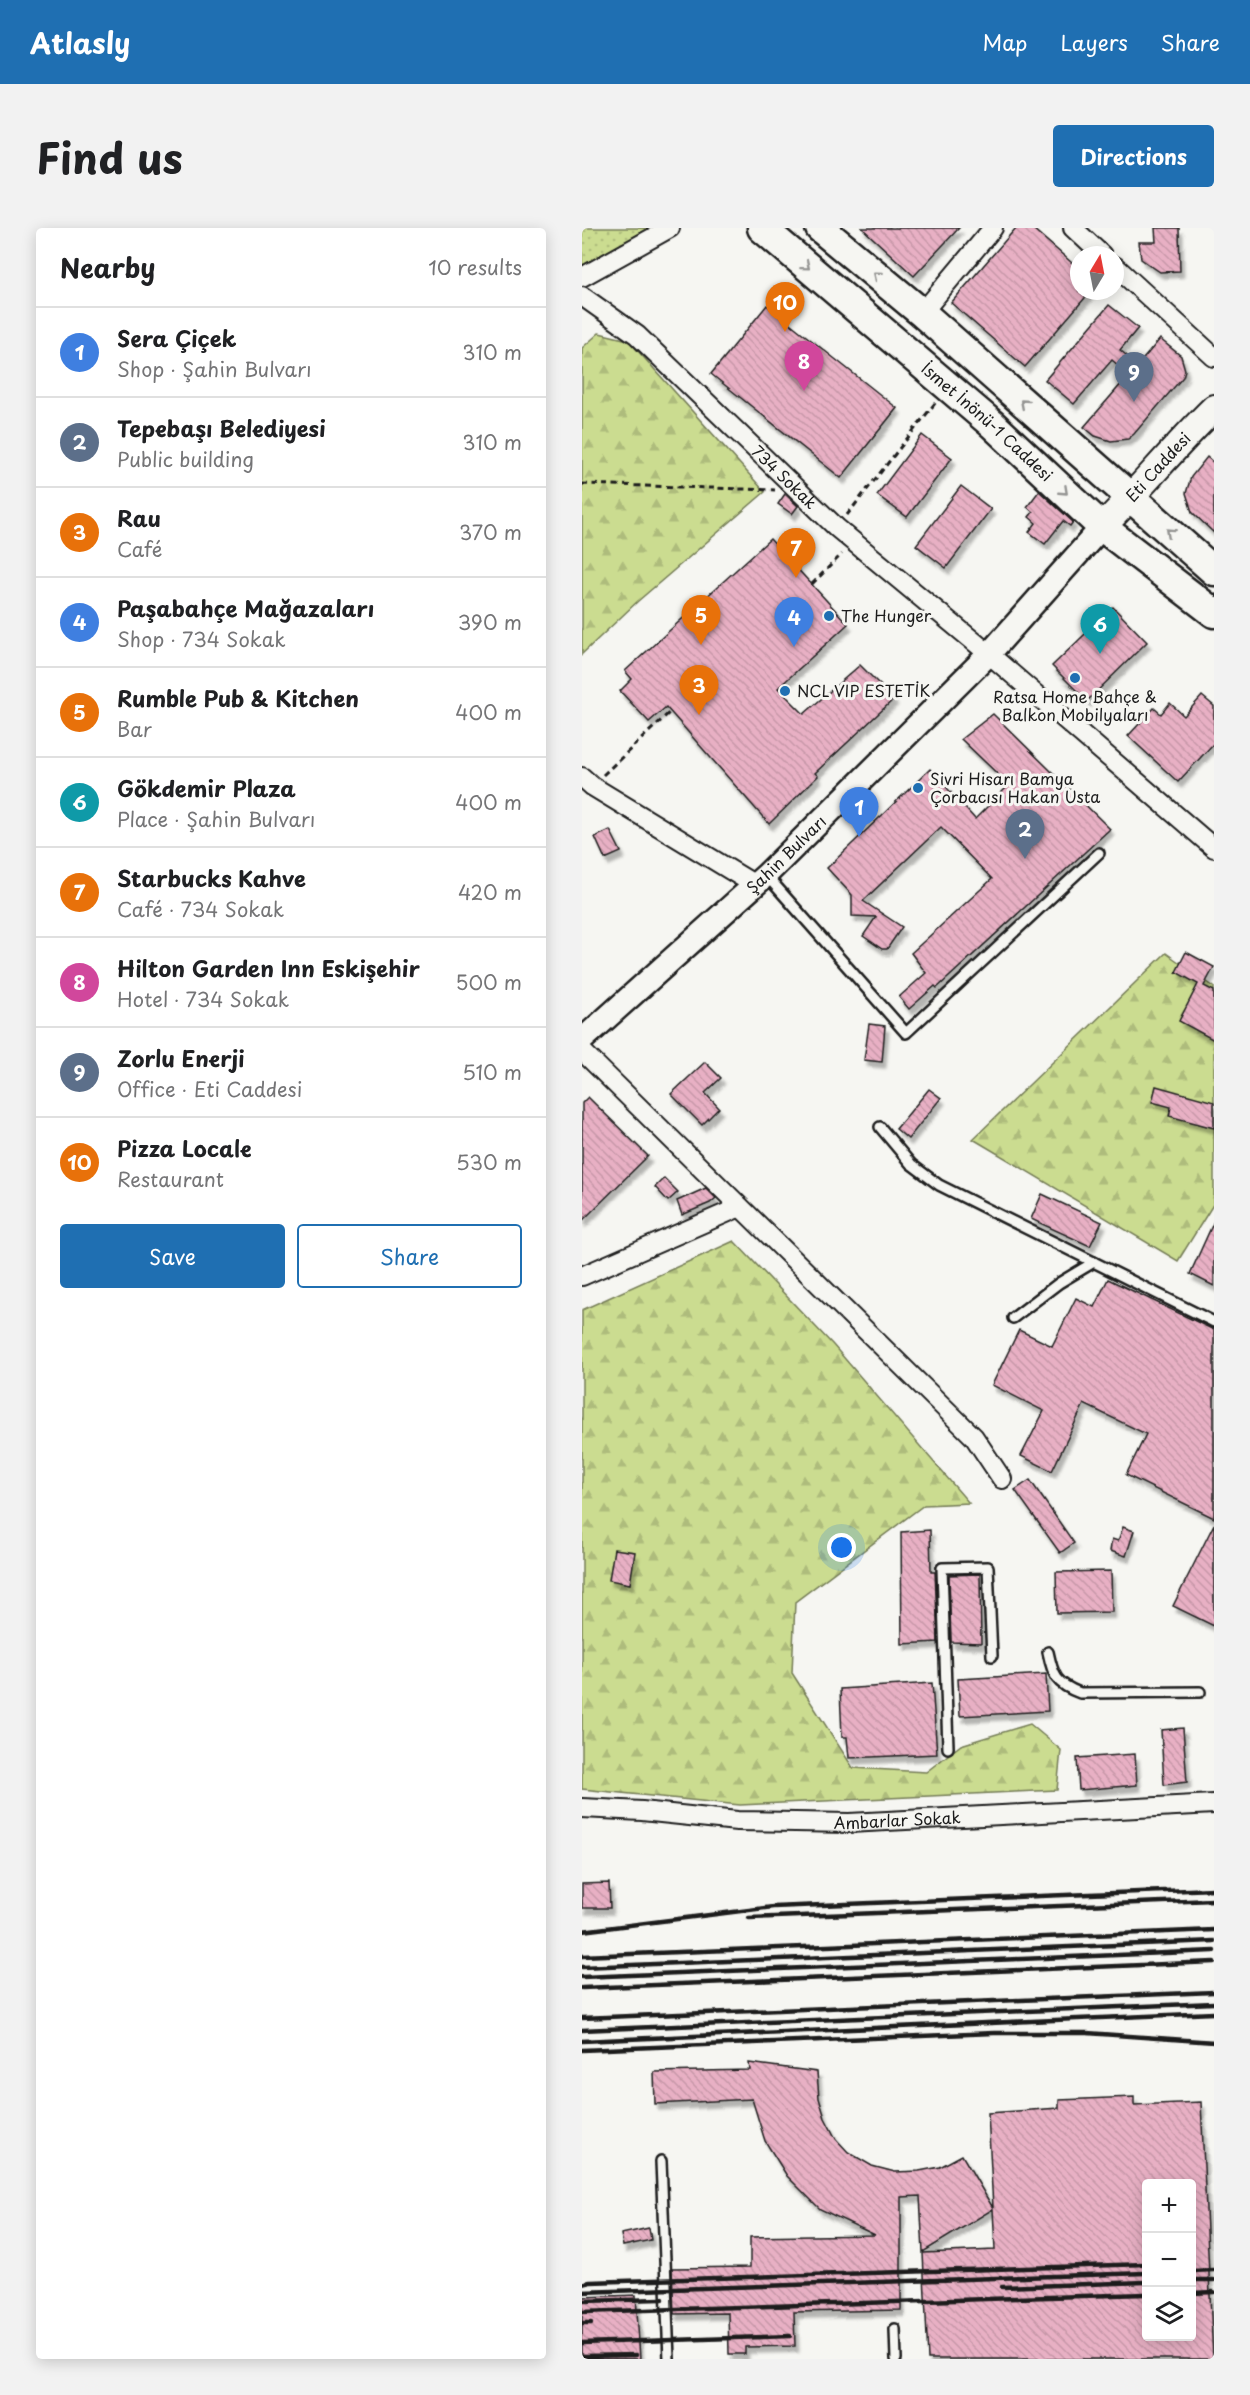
<!DOCTYPE html>
<meta charset="utf-8">
<style>
:root{--surface:#fff;--page:#f2f2f2;--text:#202124;--muted:#757577;--line:#e0e0e0;--accent:#1f6fb2}
body{margin:0;font-family:"Playpen Sans",sans-serif;background:var(--page);color:var(--text)}
.controls{position:absolute;right:18px;bottom:18px;display:grid;overflow:hidden;border-radius:6px;box-shadow:0 3px 15px #0003}
.controls button{width:54px;height:54px;display:grid;place-items:center;padding:0;border:0;border-bottom:2px solid var(--line);background:var(--surface);color:var(--text);font:30px sans-serif}
.compass{position:absolute;left:488px;top:18px;width:54px;height:54px;border-radius:50%;background:var(--surface);box-shadow:0 3px 15px #0003;rotate:10deg}
.you{position:absolute;left:260px;top:1320px;width:21px;height:21px;margin:-15px;border:4px solid #fff;border-radius:50%;background:#1a73e8;box-shadow:0 0 0 9px #1a73e833}
.badge{display:grid;place-items:center;width:39px;height:39px;border-radius:50%;background:var(--accent);color:#fff;font-size:20px;font-weight:700}
.pin{position:absolute;translate:-50% -50px;filter:drop-shadow(0 2px 3px #0008)}
.pin::after{content:'';position:absolute;top:32px;width:21px;height:18px;background:inherit;clip-path:polygon(0 0,100% 0,50% 100%)}
.list{margin:0;padding:0;list-style:none}
h2{display:flex;justify-content:space-between;align-items:center;height:78px;margin:0;padding:0 24px;font-size:26px}
h2 small{font-size:20px;font-weight:400;color:var(--muted)}
.list li{display:grid;grid-template-columns:39px 1fr auto;gap:18px;align-items:center;box-sizing:border-box;height:90px;padding:0 24px;border-top:2px solid var(--line)}
.list b{display:block;font-size:22px;white-space:nowrap}
.list p{margin:0;font-size:20px;white-space:nowrap;color:var(--muted)}
.list em{font-size:20px;font-style:normal;color:var(--muted)}
.actions{display:flex;gap:12px;padding:18px 24px}
.actions a{flex:1;padding:14px 0;border:2px solid var(--accent);border-radius:6px;text-align:center;font-size:21px;color:var(--accent)}
.actions .main{background:var(--accent);color:#fff}
.icon{flex:none;width:33px;height:33px;fill:none;stroke:currentColor;stroke-width:2;stroke-linecap:round;stroke-linejoin:round}
.map{position:relative;flex:none;width:632px;height:2131px;overflow:hidden;border-radius:6px}
header{display:flex;align-items:center;gap:36px;box-sizing:border-box;height:84px;padding:0 30px;background:var(--accent);color:#fff}
header strong{font-size:28px}
nav{display:flex;gap:33px;margin-inline-start:auto;font-size:21px}
.intro{display:flex;align-items:center;justify-content:space-between;box-sizing:border-box;height:144px;padding:0 36px}
h1{margin:0;font-size:42px}
.button{padding:15px 27px;border-radius:6px;background:var(--accent);color:#fff;font-size:21px;font-weight:700}
main{display:flex;gap:36px;padding:0 36px}
aside{flex:1;background:var(--surface);border-radius:6px;box-shadow:0 3px 15px #0003}
.map>svg:first-child{display:block}
.grass{fill:url(#grass-dots);stroke:#747c56;stroke-width:1.5}
.forest{fill:url(#forest-firs);stroke:#747c56;stroke-width:1.5}
.building{fill:url(#building-back-hatch);stroke:#1c1c1c;stroke-width:1.5;fill-rule:evenodd;filter:url(#shadow)}
.lines{fill:none;stroke-linecap:round;stroke-linejoin:round}
.service-casing{stroke:#1c1c1c;stroke-width:14}
.minor-casing{stroke:#1c1c1c;stroke-width:22}
.tertiary-casing{stroke:#1c1c1c;stroke-width:27}
.secondary-casing{stroke:#1c1c1c;stroke-width:30}
.primary-casing{stroke:#1c1c1c;stroke-width:33}
.path{stroke:#1c1c1c;stroke-width:3;stroke-dasharray:6 4.5;stroke-linecap:butt}
.service{stroke:#f6f6f2;stroke-width:9}
.minor{stroke:#f6f6f2;stroke-width:18}
.tertiary{stroke:#f6f6f2;stroke-width:22}
.secondary{stroke:#f6f6f2;stroke-width:26}
.primary{stroke:#f6f6f2;stroke-width:28}
.rail{stroke:#1c1c1c;stroke-width:4.5}
.oneway{stroke:#949492}
.poi-dot{fill:#1f6fb2;stroke:#f6f6f2;stroke-width:2}
.labels{text-anchor:middle;stroke-width:6;stroke-linejoin:round;paint-order:stroke}
.street-label{font-size:16px;fill:#1c1c1c;stroke:#f6f6f2}
.poi-label{font-size:16px;fill:#1c1c1c;stroke:#f6f6f2;text-anchor:start}
</style>
<header>
<strong>Atlasly</strong>
<nav><a>Map</a><a>Layers</a><a>Share</a></nav>
</header>
<div class="intro"><h1>Find us</h1><a class="button">Directions</a></div>
<main>
<aside>
<h2>Nearby<small>10 results</small></h2>
<ul class="list">
<li><span class="badge" style="background:#3f7fe0">1</span><div><b>Sera Çiçek</b><p>Shop · Şahin Bulvarı</p></div><em>310 m</em></li>
<li><span class="badge" style="background:#5c6f8a">2</span><div><b>Tepebaşı Belediyesi</b><p>Public building</p></div><em>310 m</em></li>
<li><span class="badge" style="background:#e8710a">3</span><div><b>Rau</b><p>Café</p></div><em>370 m</em></li>
<li><span class="badge" style="background:#3f7fe0">4</span><div><b>Paşabahçe Mağazaları</b><p>Shop · 734 Sokak</p></div><em>390 m</em></li>
<li><span class="badge" style="background:#e8710a">5</span><div><b>Rumble Pub &amp; Kitchen</b><p>Bar</p></div><em>400 m</em></li>
<li><span class="badge" style="background:#0f9aa8">6</span><div><b>Gökdemir Plaza</b><p>Place · Şahin Bulvarı</p></div><em>400 m</em></li>
<li><span class="badge" style="background:#e8710a">7</span><div><b>Starbucks Kahve</b><p>Café · 734 Sokak</p></div><em>420 m</em></li>
<li><span class="badge" style="background:#d1479c">8</span><div><b>Hilton Garden Inn Eskişehir</b><p>Hotel · 734 Sokak</p></div><em>500 m</em></li>
<li><span class="badge" style="background:#5c6f8a">9</span><div><b>Zorlu Enerji</b><p>Office · Eti Caddesi</p></div><em>510 m</em></li>
<li><span class="badge" style="background:#e8710a">10</span><div><b>Pizza Locale</b><p>Restaurant</p></div><em>530 m</em></li>
</ul>
<div class="actions"><a class="main">Save</a><a>Share</a></div>
</aside>
<div class="map">
<svg width="632" height="2131" viewBox="0 0 632 2131">
<defs>
<pattern id="grass-dots" width="8" height="8" patternUnits="userSpaceOnUse" patternTransform="scale(1.5)"><rect width="8" height="8" fill="#cbdc90"/><path d="M2 2h.1M6 6h.1" fill="none" stroke="#aebc7c" stroke-width="1.8" stroke-linecap="round"/></pattern>
<pattern id="forest-firs" width="22" height="20" patternUnits="userSpaceOnUse" patternTransform="scale(1.5)"><rect width="22" height="20" fill="#cbdc90"/><path d="M5 1l3.5 6h-7zM16 11l3.5 6h-7z" fill="#aebc7c"/></pattern>
<pattern id="building-back-hatch" width="6" height="6" patternUnits="userSpaceOnUse" patternTransform="scale(1.5)"><rect width="6" height="6" fill="#e8b0c4"/><path d="M-1 5l2 2M0 0l6 6M5-1l2 2" fill="none" stroke="#c697a8"/></pattern>
<filter id="shadow"><feDropShadow dx="3.5" dy="6" stdDeviation="1.5" flood-color="#0004"/></filter>
</defs>
<rect width="100%" height="100%" fill="#f6f6f2"/>
<filter id="ink" filterUnits="userSpaceOnUse"><feTurbulence type="fractalNoise" baseFrequency=".0167" numOctaves="2"/><feDisplacementMap in="SourceGraphic" scale="12" xChannelSelector="R" yChannelSelector="G"/><feConvolveMatrix kernelMatrix="1 2 1 2 8 2 1 2 1" color-interpolation-filters="sRGB"/></filter>
<g filter="url(#ink)">
<!-- grass -->
<polygon class="grass" points="0,0 74,0 0,41"/>
<!-- forest -->
<g class="forest">
<polygon points="17,105 46,112 183,264 56,373 0,426 0,120"/>
<polygon points="584,725 632,759 632,975 596,1033 391,911"/>
<polygon points="152,1013 251,1117 387,1275 342,1277 213,1374 210,1445 271,1540 344,1544 379,1517 448,1496 479,1522 475,1562 158,1577 0,1561 0,1082"/>
</g>
<!-- building -->
<g class="building">
<polygon points="280,0 377,0 332,48"/>
<polygon points="434,0 450,0 497,41 497,63 509,63 443,139 369,75"/>
<polygon points="573,0 597,0 598,43 578,44 559,31 557,14 574,14"/>
<polygon points="185,77 315,180 259,250 129,146"/>
<polygon points="527,77 556,100 538,122 556,137 578,111 599,128 603,142 601,149 552,206 546,211 529,213 513,208 502,199 547,147 530,132 492,176 463,152"/>
<polygon points="340,207 370,230 325,289 295,267"/>
<polygon points="625,229 632,235 632,305 610,284 604,265 609,249"/>
<polygon points="379,258 409,281 364,340 334,317"/>
<polygon points="457,263 491,294 488,298 481,293 463,316 447,304 454,295 447,289 451,284 445,279"/>
<polygon points="203,266 216,278 210,286 196,276"/>
<polygon points="188,311 266,396 196,460 222,486 278,437 312,471 233,545 236,548 187,596 84,479 67,494 38,463 50,451 43,443"/>
<polygon points="531,379 565,414 505,473 470,438"/>
<polygon points="620,468 632,478 632,515 596,554 546,508 572,480 579,486 588,475 602,488"/>
<polygon points="411,486 528,601 355,760 353,758 327,781 317,769 344,745 329,725 410,651 359,599 281,673 320,699 305,721 300,721 281,708 294,689 270,688 270,667 245,640 348,541 393,591 427,557 379,511"/>
<polygon points="28,602 39,624 23,631 13,609"/>
<polygon points="604,724 632,739 622,758 632,763 632,812 597,793 616,756 594,744"/>
<polygon points="287,796 303,798 300,834 282,832"/>
<polygon points="123,834 139,850 123,865 137,880 120,897 89,866"/>
<polygon points="574,858 632,874 632,900 587,888 589,879 570,874"/>
<polygon points="347,861 359,870 326,911 314,901"/>
<polygon points="6,869 66,928 0,993 0,875"/>
<polygon points="82,950 96,964 86,973 73,959"/>
<polygon points="124,960 134,970 128,975 100,987 95,973"/>
<polygon points="460,966 520,994 508,1018 449,991"/>
<polygon points="632,993 632,1058 608,1046"/>
<polygon points="526,1051 632,1102 632,1290 544,1247 564,1206 502,1176 470,1243 439,1228 462,1183 410,1157 437,1102 470,1118 494,1070 512,1079"/>
<polygon points="448,1252 492,1315 478,1325 433,1262"/>
<polygon points="632,1296 632,1398 591,1378"/>
<polygon points="541,1299 552,1303 544,1328 528,1323 530,1311 536,1313"/>
<polygon points="348,1302 349,1344 353,1344 356,1414 320,1416 319,1304"/>
<polygon points="32,1321 53,1324 48,1356 27,1352"/>
<polygon points="529,1343 530,1384 475,1385 474,1344"/>
<polygon points="398,1346 399,1415 369,1414 367,1347"/>
<polygon points="464,1446 466,1483 378,1488 376,1451"/>
<polygon points="350,1455 355,1526 267,1530 265,1509 260,1509 258,1461"/>
<polygon points="601,1500 605,1554 582,1557 579,1502"/>
<polygon points="553,1526 555,1557 497,1562 495,1530"/>
<polygon points="27,1655 28,1680 0,1680 0,1656"/>
<path d="M 167,1835 L 235,1844 L 237,1870 L 243,1890 L 254,1911 L 266,1924 L 290,1938 L 313,1944 L 337,1943 L 358,1939 L 380,1927 L 411,1980 L 406,1885 L 477,1880 L 477,1872 L 552,1869 L 552,1877 L 619,1874 L 631,2131 L 346,2131 L 341,2025 L 413,2022 L 411,1981 L 341,2024 L 338,1968 L 319,1969 L 319,2082 L 212,2084 L 213,2118 L 163,2119 L 163,2126 L 147,2126 L 146,2085 L 92,2086 L 90,2040 L 168,2039 L 168,2009 L 293,2007 L 238,1981 L 205,1948 L 183,1913 L 170,1871 L 73,1876 L 72,1844 L 168,1842 ZM 564,1956 L 609,1956 L 609,2109 L 564,2109 Z"/>
<polygon points="67,2000 69,2012 41,2018 39,2006"/>
<polygon points="54,2067 58,2131 0,2131 0,2069"/>
</g>
<g class="lines">
<!-- service casing -->
<g class="service-casing">
<g id="service">
<polyline points="184,647 324,805 517,625"/>
<polyline points="298,899 329,936 357,957 632,1094"/>
<polyline points="431,1090 477,1055 512,1034"/>
<path d="M 466,1424 C 471,1448 474,1456 498,1465 L 618,1464"/>
<polyline points="366,1520 360,1340 406,1339 410,1428"/>
<polyline points="79,1933 87,2131"/>
<polyline points="313,2101 314,2131"/>
</g>
</g>
<!-- minor casing -->
<g class="minor-casing">
<g id="minor">
<polyline points="491,0 520,27"/>
<polyline points="533,38 632,129"/>
<polyline points="0,49 88,0"/>
<path id="s1" d="M 0,68 L 55,107 L 255,300 L 407,426 L 632,620"/>
<polyline points="340,85 411,0"/>
<polyline points="0,549 10,558 173,657"/>
<polyline points="0,823 392,1209 420,1251"/>
<polyline points="0,1048 158,979"/>
<path id="s2" d="M 0,1580 L 60,1583 L 155,1593 L 267,1595 L 632,1576"/>
</g>
</g>
<!-- tertiary casing -->
<g class="tertiary-casing">
<g id="tertiary">
<path id="s3" d="M 0,812 L 184,647 L 407,426 L 520,299"/>
</g>
</g>
<!-- secondary casing -->
<g class="secondary-casing">
<g id="secondary">
<path id="s4" d="M 520,299 C 559,260 593,218 632,180"/>
</g>
</g>
<!-- primary casing -->
<g class="primary-casing">
<g id="primary">
<path id="s5" d="M 180,0 L 410,196 L 520,299 L 632,385"/>
<polyline points="238,0 340,85 632,343"/>
</g>
</g>
<!-- path -->
<g class="path">
<polyline points="0,256 193,262"/>
<polyline points="265,287 354,174"/>
<polyline points="230,356 260,326"/>
<polyline points="21,547 88,484"/>
</g>
<!-- service -->
<use href="#service" class="service"/>
<!-- minor -->
<use href="#minor" class="minor"/>
<!-- tertiary -->
<use href="#tertiary" class="tertiary"/>
<!-- secondary -->
<use href="#secondary" class="secondary"/>
<!-- primary -->
<use href="#primary" class="primary"/>
<!-- rail -->
<g class="rail">
<polyline points="167,1690 632,1672"/>
<polyline points="0,1703 191,1679 632,1661"/>
<polyline points="0,1728 632,1702"/>
<polyline points="0,1739 632,1713"/>
<polyline points="0,1749 632,1723"/>
<polyline points="0,1760 632,1734"/>
<polyline points="0,1790 632,1764"/>
<polyline points="0,1802 632,1775"/>
<polyline points="0,1813 632,1785"/>
<polyline points="0,1822 412,1805 505,1805 632,1814"/>
<polyline points="610,2043 632,2042"/>
<polyline points="610,2052 632,2052"/>
<polyline points="0,2056 8,2054 564,2036"/>
<polyline points="420,2059 564,2054"/>
<polyline points="0,2064 564,2045"/>
<polyline points="610,2065 632,2064"/>
<polyline points="0,2073 81,2071"/>
<polyline points="0,2084 564,2066"/>
<polyline points="0,2095 9,2095"/>
<polyline points="0,2115 208,2108"/>
<polyline points="0,2128 54,2127"/>
</g>
</g>
<!-- one-way arrows -->
<defs><path id="oneway-chevron" d="M-2-3.5L2.5 0L-2 3.5" fill="none" stroke-width="1.6" stroke-linecap="round" stroke-linejoin="round" transform="scale(1.5)"/></defs>
<g class="oneway">
<use href="#oneway-chevron" transform="translate(224 38) rotate(40)"/>
<use href="#oneway-chevron" transform="translate(295 47) rotate(-140)"/>
<use href="#oneway-chevron" transform="translate(442 175) rotate(-139)"/>
<use href="#oneway-chevron" transform="translate(482 263) rotate(43)"/>
<use href="#oneway-chevron" transform="translate(588 304) rotate(-138)"/>
</g>
</g>
<!-- markers -->
<g class="poi-dot">
<circle cx="247" cy="388" r="6"/>
<circle cx="493" cy="450" r="6"/>
<circle cx="203" cy="463" r="6"/>
<circle cx="336" cy="560" r="6"/>
</g>
<g class="labels">
<!-- street labels -->
<g class="street-label">
<text dy="6" stroke="none"><textPath href="#s5" startOffset="297">İsmet İnönü-1 Caddesi</textPath></text>
<text dy="6" stroke="none"><textPath href="#s4" startOffset="82">Eti Caddesi</textPath></text>
<text dy="6" stroke="none"><textPath href="#s1" startOffset="272">734 Sokak</textPath></text>
<text dy="6" stroke="none"><textPath href="#s3" startOffset="276">Şahin Bulvarı</textPath></text>
<text dy="6" stroke="none"><textPath href="#s2" startOffset="316">Ambarlar Sokak</textPath></text>
</g>
<!-- poi labels -->
<g class="poi-label">
<text x="259" y="394">The Hunger</text>
<text x="215" y="469">NCL VIP ESTETİK</text>
<text x="493" y="475" text-anchor="middle">Ratsa Home Bahçe &amp;<tspan x="493" dy="18">Balkon Mobilyaları</tspan></text>
<text x="348" y="557">Sivri Hisarı Bamya<tspan x="348" dy="18">Çorbacısı Hakan Usta</tspan></text>
</g>
</g>
</svg>
<div class="controls">
<button>+</button>
<button>−</button>
<button><svg class="icon" aria-label="layers" viewBox="0 0 24 24"><path d="M12 4l9 5-9 5-9-5zM3 14l9 5 9-5"/></svg></button>
</div>
<svg class="compass" viewBox="-18 -18 36 36"><path d="M0-13l5 13h-10z" fill="#e53935"/><path d="M0 13l5-13h-10z" fill="#757577"/></svg>
<div class="you"></div>
<div class="pin badge" style="left:277px;top:609px;background:#3f7fe0">1</div>
<div class="pin badge" style="left:443px;top:631px;background:#5c6f8a">2</div>
<div class="pin badge" style="left:117px;top:487px;background:#e8710a">3</div>
<div class="pin badge" style="left:212px;top:419px;background:#3f7fe0">4</div>
<div class="pin badge" style="left:119px;top:417px;background:#e8710a">5</div>
<div class="pin badge" style="left:518px;top:426px;background:#0f9aa8">6</div>
<div class="pin badge" style="left:214px;top:350px;background:#e8710a">7</div>
<div class="pin badge" style="left:222px;top:163px;background:#d1479c">8</div>
<div class="pin badge" style="left:552px;top:174px;background:#5c6f8a">9</div>
<div class="pin badge" style="left:203px;top:104px;background:#e8710a">10</div>
</div>
</main>
